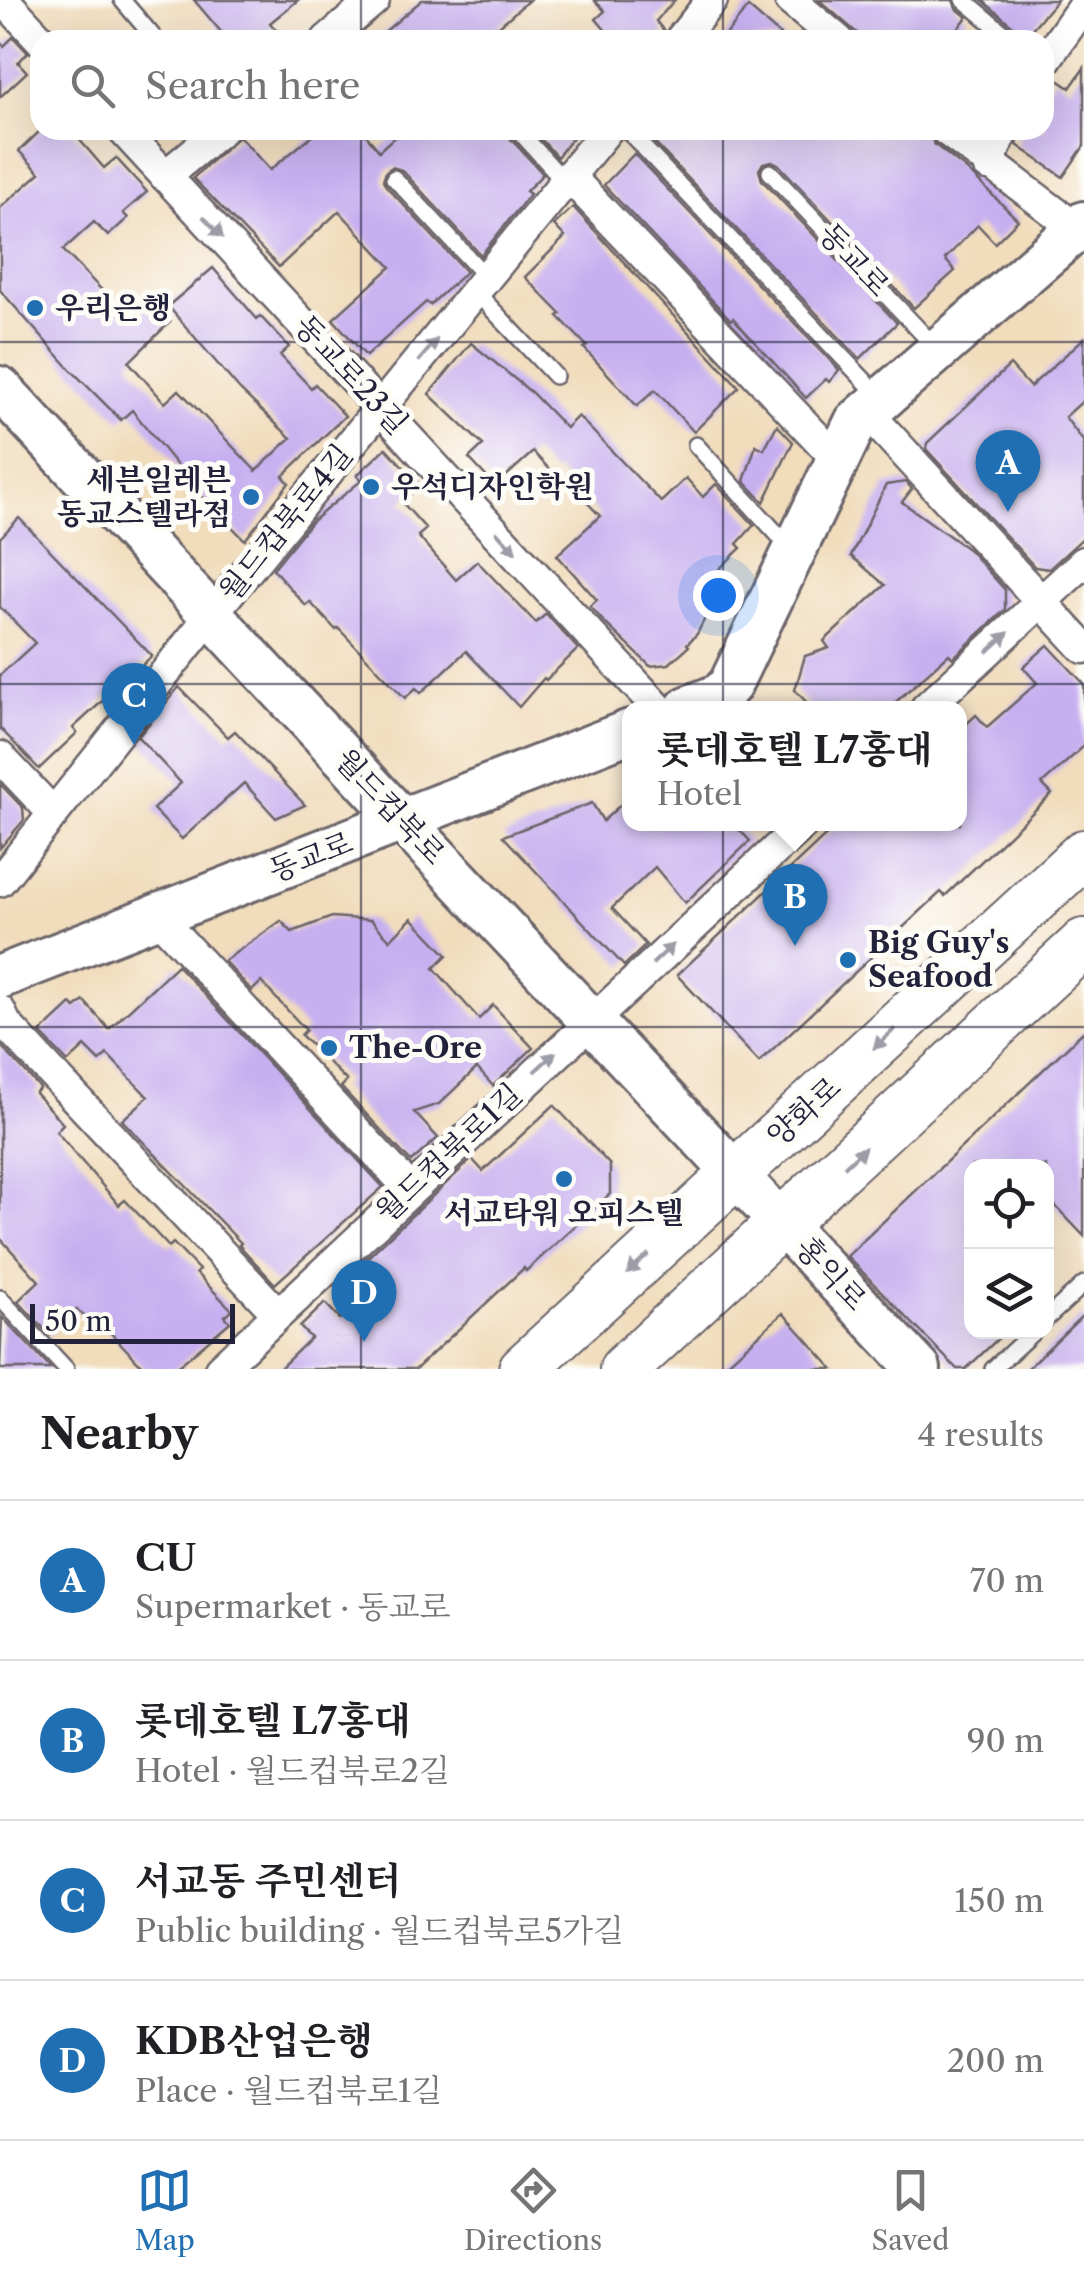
<!DOCTYPE html>
<meta charset="utf-8">
<style>
:root{--surface:#fff;--page:#f2f2f2;--text:#202124;--muted:#757577;--line:#e0e0e0;--accent:#1f6fb2}
body{margin:0;font-family:"Libre Caslon Text","Noto Serif KR",serif;background:var(--page);color:var(--text)}
.controls{position:absolute;right:30px;bottom:30px;display:grid;overflow:hidden;border-radius:20px;box-shadow:0 10px 40px #0002}
.controls button{width:90px;height:90px;display:grid;place-items:center;padding:0;border:0;border-bottom:2px solid var(--line);background:var(--surface);color:var(--text);font:50px sans-serif}
.scale{position:absolute;left:30px;bottom:25px;width:205px;box-sizing:border-box;padding-left:10px;border:5px solid #22223b;border-top:0;font-size:28px;line-height:35px;white-space:nowrap;color:#22223b;-webkit-text-stroke:8px #fdfcf7;paint-order:stroke}
.you{position:absolute;left:718px;top:595px;width:35px;height:35px;margin:-25px;border:8px solid #fff;border-radius:50%;background:#1a73e8;box-shadow:0 0 0 15px #1a73e833}
.badge{display:grid;place-items:center;width:65px;height:65px;border-radius:50%;background:var(--accent);color:#fff;font-size:32px;font-weight:700}
.pin{position:absolute;translate:-50% -82px;filter:drop-shadow(0 2px 5px #0008)}
.pin::after{content:'';position:absolute;top:52px;width:35px;height:30px;background:inherit;clip-path:polygon(0 0,100% 0,50% 100%)}
.popup{position:absolute;left:622px;top:701px;width:345px;height:130px;box-sizing:border-box;display:grid;place-content:center;border-radius:20px;background:var(--surface);filter:drop-shadow(0 2px 8px #0005);font-size:32px;white-space:nowrap;color:var(--muted)}
.popup b{font-size:38px;color:var(--text)}
.popup::after{content:'';position:absolute;left:50%;top:100%;margin-left:-20px;border:20px solid transparent;border-top-color:var(--surface)}
.list{margin:0;padding:0;list-style:none}
h2{display:flex;justify-content:space-between;align-items:center;height:130px;margin:0;padding:0 40px;font-size:42px}
h2 small{font-size:32px;font-weight:400;color:var(--muted)}
.list li{display:grid;grid-template-columns:65px 1fr auto;gap:30px;align-items:center;box-sizing:border-box;height:160px;padding:0 40px;border-top:2px solid var(--line)}
.list b{display:block;font-size:38px;white-space:nowrap}
.list p{margin:0;font-size:32px;white-space:nowrap;color:var(--muted)}
.list em{font-size:32px;font-style:normal;color:var(--muted)}
.icon{flex:none;width:55px;height:55px;fill:none;stroke:currentColor;stroke-width:2;stroke-linecap:round;stroke-linejoin:round}
.map{position:relative;flex:none;width:1084px;height:1369px;overflow:hidden}
.search{position:absolute;background:var(--surface);box-shadow:0 10px 40px #0002;left:30px;right:30px;top:30px;height:110px;display:flex;align-items:center;gap:25px;box-sizing:border-box;padding:0 35px;border-radius:30px;color:var(--muted);font-size:38px}
.sheet{height:770px;background:var(--surface)}
nav{display:flex;justify-content:space-around;align-items:center;box-sizing:border-box;height:140px;border-top:2px solid var(--line);background:var(--surface);font-size:28px;color:var(--muted)}
nav a{display:grid;justify-items:center;gap:5px}
nav .on{color:var(--accent)}
.map>svg:first-child{display:block}
.building{fill:#c7b0f0}
.lines{fill:none;stroke-linecap:round;stroke-linejoin:round}
.lane-casing{stroke:#6a6368;stroke-width:20}
.street-casing{stroke:#6a6368;stroke-width:35}
.secondary-casing{stroke:#6a6368;stroke-width:48}
.primary-casing{stroke:#6a6368;stroke-width:52}
.lane{stroke:#fff;stroke-width:15}
.street{stroke:#fff;stroke-width:30}
.secondary{stroke:#fff;stroke-width:42}
.primary{stroke:#fff;stroke-width:48}
.oneway{fill:#9c9ca7}
.grid{fill:none;stroke:#22223b;stroke-width:2.5;stroke-opacity:0.55}
.poi-dot{fill:#1f6fb2;stroke:#fdfcf7;stroke-width:4}
.labels{text-anchor:middle;stroke-width:10;stroke-linejoin:round;paint-order:stroke}
.street-label{font-size:30px;fill:#22223b;stroke:#fdfcf7}
.poi-label{font-size:30px;font-weight:bold;fill:#22223b;stroke:#fdfcf7;text-anchor:start}
</style>
<div class="map">
<svg width="1084" height="1369" viewBox="0 0 1084 1369">
<rect width="100%" height="100%" fill="#fdfcf7"/>
<filter id="ink" filterUnits="userSpaceOnUse"><feTurbulence type="fractalNoise" baseFrequency=".01" numOctaves="2"/><feDisplacementMap in="SourceGraphic" scale="20" xChannelSelector="R" yChannelSelector="G"/><feConvolveMatrix kernelMatrix="1 2 1 2 8 2 1 2 1" color-interpolation-filters="sRGB"/></filter>
<filter id="wash" filterUnits="userSpaceOnUse"><feTurbulence type="fractalNoise" baseFrequency=".0048" numOctaves="4" result="noise"/><feDisplacementMap in="SourceGraphic" scale="40" xChannelSelector="R" yChannelSelector="G"/><feGaussianBlur stdDeviation="2.25" result="paint"/><feColorMatrix in="noise" values="0 0 0 0 0 0 0 0 0 0 0 0 0 0 0 0 0 1.4 0 .05"/><feComposite in="paint" operator="in"/></filter>
<g filter="url(#wash)">
<rect width="100%" height="100%" fill="#f1dcbc"/>
<g id="blocks">
<!-- building -->
<g class="building">
<polygon points="194,0 298,0 270,23 285,40 228,40"/>
<polygon points="422,0 529,0 483,40 375,40"/>
<polygon points="594,0 675,0 656,21 664,31 662,40 614,40 596,19 605,11"/>
<polygon points="819,0 953,0 956,8 967,17 949,40 865,40"/>
<polygon points="982,0 1057,0 1023,39 1019,31"/>
<polygon points="748,7 786,40 722,40"/>
<polygon points="13,37 28,53 18,62 27,72 0,97 0,42 4,46"/>
<polygon points="1084,68 1084,146 1063,177 1017,145 1021,130 1044,130 1044,94 1055,78 1070,88"/>
<polygon points="41,130 71,130 104,168 116,158 147,192 123,213 128,218 108,236 94,222 63,250 128,317 149,298 170,322 129,362 165,403 179,390 256,471 291,438 240,390 168,306 213,268 257,319 260,316 289,347 280,355 311,388 315,384 345,416 283,476 289,483 245,540 200,494 132,410 121,420 71,370 0,290 0,208 40,173 19,151"/>
<polygon points="319,130 362,130 379,151 402,130 507,130 510,138 543,174 526,191 530,194 481,255 402,170 392,167 386,171 383,180 386,186 466,272 430,305 426,302 366,356 333,319 391,267 339,211 279,267 193,178 239,136 270,170"/>
<polygon points="533,130 579,130 557,157"/>
<polygon points="658,130 928,130 934,144 967,170 1018,220 995,243 978,225 945,259 955,271 914,308 778,164 772,161 763,163 759,170 762,180 897,323 860,359 650,138"/>
<polygon points="634,154 839,370 829,382 826,379 806,398 733,318 731,320 604,185"/>
<polygon points="573,207 739,387 694,432 655,390 637,406 584,348 587,346 558,316 561,314 525,277 565,237 554,225"/>
<polygon points="1084,338 1084,400 1065,417 1084,442 1084,537 1049,569 1035,567 926,449 927,443 1010,365 1030,387"/>
<polygon points="471,343 532,393 566,428 578,416 661,502 686,478 703,497 716,484 754,525 737,544 741,548 710,578 719,590 697,634 687,644 689,646 669,664 650,666 605,623 590,606 597,600 557,555 600,516 556,470 553,473 533,452 495,486 469,458 483,445 429,394"/>
<polygon points="777,425 793,442 764,502 744,481 756,445 764,449"/>
<polygon points="386,448 420,485 402,502 426,529 418,536 456,580 477,561 536,623 546,614 578,649 546,680 544,678 519,707 466,651 421,693 416,688 405,698 338,628 336,630 310,602 306,606 273,569 311,522 362,480 357,475"/>
<polygon points="906,482 912,489 902,502 969,550 1005,590 1005,610 953,658 949,654 889,708 812,708 795,690 805,656 829,648 824,641 885,585 851,556 886,485"/>
<polygon points="19,518 152,656 73,728 77,733 39,769 0,728 0,675 35,643 0,607 0,538"/>
<polygon points="1048,645 1084,684 1084,746 1042,784 1052,794 945,896 941,892 759,1062 677,975 838,824 960,824 960,730 976,715 987,727 1037,683 1023,667"/>
<polygon points="179,687 228,737 235,731 305,805 276,818 244,783 182,839 153,809 181,783 138,737"/>
<polygon points="0,784 23,808 24,820 0,848"/>
<polygon points="630,796 630,824 734,824 750,841 685,903 655,867 612,908 646,945 624,966 503,836 592,803 603,821"/>
<polygon points="332,917 371,920 390,940 412,918 447,955 434,968 479,1019 493,1005 533,1048 493,1086 477,1068 439,1104 414,1112 438,1138 411,1162 341,1087 347,1081 301,1035 306,1030 261,982 252,991 224,961 281,921 292,932"/>
<polygon points="177,965 383,1187 275,1284 239,1245 241,1243 122,1120 148,1097 107,1054 100,1061 85,1046 68,1062 40,1033 71,1004 75,1008 84,1001 109,1029"/>
<polygon points="1084,1031 1084,1236 1046,1196 1046,1166 972,1166 972,1332 1005,1332 966,1369 957,1369 847,1256"/>
<polygon points="0,1045 40,1088 35,1093 63,1124 56,1131 119,1205 125,1200 169,1247 173,1243 199,1270 196,1273 232,1310 225,1316 230,1322 175,1369 145,1369 104,1326 98,1331 77,1309 50,1335 18,1301 39,1281 0,1238"/>
<polygon points="554,1105 610,1165 610,1194 526,1271 524,1268 416,1369 279,1369 311,1338 300,1327 325,1303 340,1319 372,1288 355,1269 390,1236 472,1159 483,1171"/>
<polygon points="783,1313 833,1369 721,1369"/>
<polygon points="1084,1314 1084,1369 1027,1369"/>
<polygon points="2,1317 51,1369 0,1369"/>
</g>
</g>
</g>
<g filter="url(#ink)">
<use href="#blocks" fill-opacity="0" stroke="#6a6368" stroke-width="2.5"/>
<g class="lines">
<!-- lane casing -->
<g class="lane-casing">
<g id="lane">
<polyline points="122,0 156,40"/>
<polyline points="964,0 1012,40"/>
<polyline points="518,130 565,182"/>
<polyline points="627,130 881,398"/>
<polyline points="770,172 937,349"/>
<polyline points="394,178 487,278"/>
<polyline points="476,292 555,376"/>
<polyline points="696,445 791,549"/>
<polyline points="0,1298 66,1369"/>
<polyline points="1046,1319 1084,1284"/>
<polyline points="993,1369 1033,1332"/>
</g>
</g>
<!-- street casing -->
<g class="street-casing">
<g id="street">
<polyline points="4,0 41,40"/>
<polyline points="790,0 838,40"/>
<polyline points="327,40 374,0"/>
<polyline points="680,40 712,0"/>
<polyline points="1044,62 1084,5"/>
<polyline points="123,130 658,708"/>
<polyline points="946,130 1077,229"/>
<polyline points="988,165 1003,130"/>
<polyline points="165,176 221,130"/>
<polyline points="569,176 838,460"/>
<polyline points="866,411 1084,648"/>
<polyline points="926,708 1084,562"/>
<polyline points="0,757 53,813"/>
<polyline points="0,881 211,615 607,130"/>
<polyline points="158,917 410,1189"/>
<polyline points="0,1011 6,1024 278,1314"/>
<polyline points="220,1369 803,824"/>
</g>
</g>
<!-- secondary casing -->
<g class="secondary-casing">
<g id="secondary">
<polyline points="0,388 403,821 919,1369"/>
<polyline points="687,708 720,695 730,685 856,422 1084,223"/>
<polyline points="0,977 630,731"/>
</g>
</g>
<!-- primary casing -->
<g class="primary-casing">
<g id="primary">
<polyline points="523,1369 1084,854"/>
<polyline points="624,1369 1084,943"/>
</g>
</g>
<!-- lane -->
<use href="#lane" class="lane"/>
<!-- street -->
<use href="#street" class="street"/>
<!-- secondary -->
<use href="#secondary" class="secondary"/>
<!-- primary -->
<use href="#primary" class="primary"/>
</g>
<!-- one-way arrows -->
<defs><path id="oneway-solid" d="M-6-.8H1V-3.2L6.5 0L1 3.2V.8H-6Z" transform="scale(2.5)"/></defs>
<g class="oneway">
<use href="#oneway-solid" transform="translate(213 227) rotate(47)"/>
<use href="#oneway-solid" transform="translate(428 350) rotate(-50)"/>
<use href="#oneway-solid" transform="translate(506 542) rotate(47)"/>
<use href="#oneway-solid" transform="translate(998 642) rotate(-43)"/>
<use href="#oneway-solid" transform="translate(663 954) rotate(-43)"/>
<use href="#oneway-solid" transform="translate(884 1039) rotate(137)"/>
<use href="#oneway-solid" transform="translate(545 1062) rotate(-42)"/>
<use href="#oneway-solid" transform="translate(855 1157) rotate(-43)"/>
<use href="#oneway-solid" transform="translate(638 1264) rotate(137)"/>
</g>
</g>
<!-- grid -->
<path class="grid" d="M 361,0 L 361,40M 723,0 L 723,40M 361,130 L 361,1369M 723,130 L 723,1369M 0,342 L 1084,342M 0,684 L 1084,684M 0,1027 L 1084,1027"/>
<!-- markers -->
<g class="poi-dot">
<circle cx="35" cy="308" r="10"/>
<circle cx="371" cy="487" r="10"/>
<circle cx="251" cy="497" r="10"/>
<circle cx="848" cy="960" r="10"/>
<circle cx="329" cy="1048" r="10"/>
<circle cx="564" cy="1179" r="10"/>
</g>
<g class="labels">
<!-- street labels -->
<g class="street-label">
<text transform="translate(854 260) rotate(47)" y="10">동교로</text>
<text transform="translate(351 375) rotate(47)" y="10">동교로23길</text>
<text transform="translate(286 523) rotate(-51)" y="10">월드컵북로4길</text>
<text transform="translate(390 807) rotate(47)" y="10">월드컵북로</text>
<text transform="translate(311 857) rotate(-21)" y="10">동교로</text>
<text transform="translate(804 1112) rotate(-42)" y="10">양화로</text>
<text transform="translate(449 1153) rotate(-43)" y="10">월드컵북로1길</text>
<text transform="translate(831 1274) rotate(47)" y="10">홍익로</text>
</g>
<!-- poi labels -->
<g class="poi-label">
<text x="55" y="318">우리은행</text>
<text x="231" y="490" text-anchor="end">세븐일레븐<tspan x="231" dy="34">동교스텔라점</tspan></text>
<text x="391" y="497">우석디자인학원</text>
<text x="868" y="953">Big Guy's<tspan x="868" dy="34">Seafood</tspan></text>
<text x="349" y="1058">The-Ore</text>
<text x="564" y="1223" text-anchor="middle">서교타워 오피스텔</text>
</g>
</g>
</svg>
<div class="controls">
<button><svg class="icon" aria-label="locate" viewBox="0 0 24 24"><circle cx="12" cy="12" r="6"/><path d="M12 2v4M12 18v4M2 12h4M18 12h4"/></svg></button>
<button><svg class="icon" aria-label="layers" viewBox="0 0 24 24"><path d="M12 4l9 5-9 5-9-5zM3 14l9 5 9-5"/></svg></button>
</div>
<div class="scale">50 m</div>
<div class="you"></div>
<div class="pin badge" style="left:1008px;top:512px">A</div>
<div class="pin badge" style="left:795px;top:946px">B</div>
<div class="popup"><b>롯데호텔 L7홍대</b>Hotel</div>
<div class="pin badge" style="left:134px;top:745px">C</div>
<div class="pin badge" style="left:364px;top:1342px">D</div>
<div class="search"><svg class="icon" aria-label="search" viewBox="0 0 24 24"><circle cx="10" cy="10" r="6"/><path d="M15 15l6 6"/></svg>Search here</div>
</div>
<section class="sheet">
<h2>Nearby<small>4 results</small></h2>
<ul class="list">
<li><span class="badge">A</span><div><b>CU</b><p>Supermarket · 동교로</p></div><em>70 m</em></li>
<li><span class="badge">B</span><div><b>롯데호텔 L7홍대</b><p>Hotel · 월드컵북로2길</p></div><em>90 m</em></li>
<li><span class="badge">C</span><div><b>서교동 주민센터</b><p>Public building · 월드컵북로5가길</p></div><em>150 m</em></li>
<li><span class="badge">D</span><div><b>KDB산업은행</b><p>Place · 월드컵북로1길</p></div><em>200 m</em></li>
</ul>
</section>
<nav>
<a class="on"><svg class="icon" aria-label="map" viewBox="0 0 24 24"><path d="M3 6l6-2 6 2 6-2v14l-6 2-6-2-6 2zM9 4v14M15 6v14"/></svg>Map</a>
<a><svg class="icon" aria-label="directions" viewBox="0 0 24 24"><path d="M12 3l9 9-9 9-9-9zM9 14v-3h6M13 9l2 2-2 2"/></svg>Directions</a>
<a><svg class="icon" aria-label="saved" viewBox="0 0 24 24"><path d="M7 4h10v16l-5-4-5 4z"/></svg>Saved</a>
</nav>
